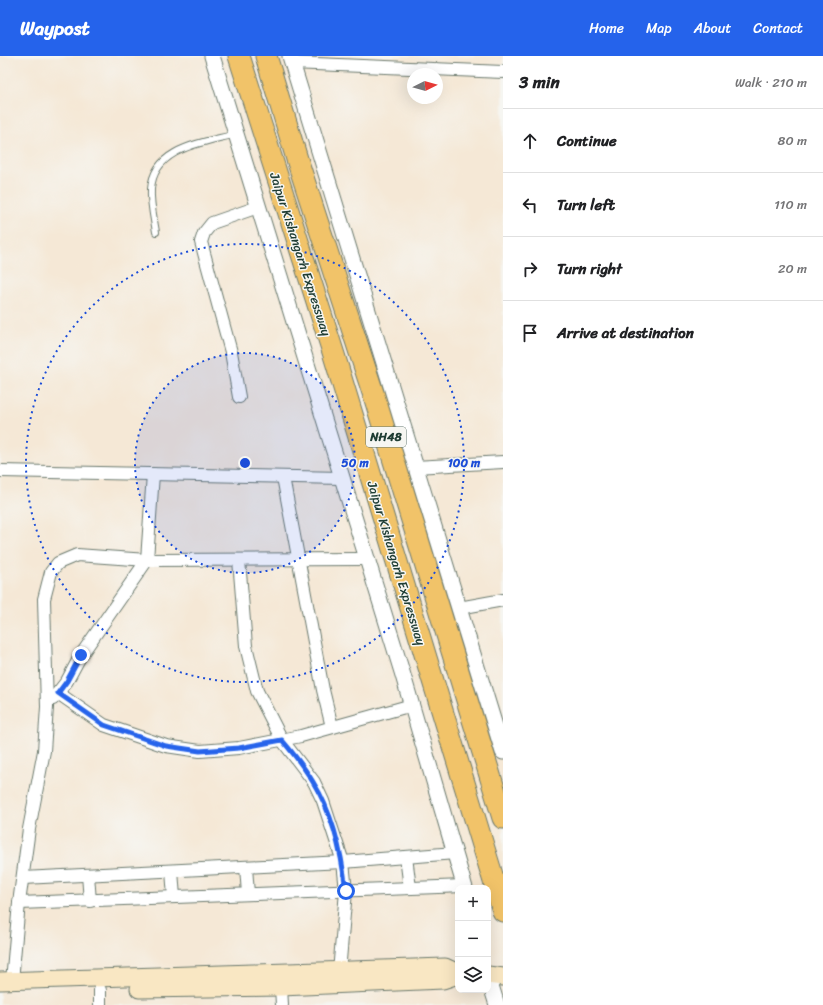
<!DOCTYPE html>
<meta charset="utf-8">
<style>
:root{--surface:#fff;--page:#f2f2f2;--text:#202124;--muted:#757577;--line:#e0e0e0;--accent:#2563eb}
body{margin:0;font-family:Sriracha,sans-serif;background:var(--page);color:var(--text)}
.controls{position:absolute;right:12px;bottom:12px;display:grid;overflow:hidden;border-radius:8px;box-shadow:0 4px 16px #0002}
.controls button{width:36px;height:36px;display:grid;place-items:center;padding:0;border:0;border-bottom:1px solid var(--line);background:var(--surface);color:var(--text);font:20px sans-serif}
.compass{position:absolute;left:407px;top:12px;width:36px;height:36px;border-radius:50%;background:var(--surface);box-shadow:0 4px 16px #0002;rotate:85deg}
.stop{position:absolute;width:12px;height:12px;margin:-9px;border:3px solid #2563eb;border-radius:50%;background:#fff}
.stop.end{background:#2563eb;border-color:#fff;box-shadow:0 1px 4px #0008}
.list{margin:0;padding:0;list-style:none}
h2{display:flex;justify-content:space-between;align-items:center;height:52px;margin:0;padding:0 16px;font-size:17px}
h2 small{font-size:13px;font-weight:400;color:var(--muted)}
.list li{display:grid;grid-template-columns:26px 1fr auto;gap:12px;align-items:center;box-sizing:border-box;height:64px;padding:0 16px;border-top:1px solid var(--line)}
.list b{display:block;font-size:15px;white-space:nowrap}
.list em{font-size:13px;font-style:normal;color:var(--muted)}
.icon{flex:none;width:22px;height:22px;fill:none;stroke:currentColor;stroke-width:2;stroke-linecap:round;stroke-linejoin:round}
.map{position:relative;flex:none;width:503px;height:949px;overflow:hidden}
header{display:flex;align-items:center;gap:24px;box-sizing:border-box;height:56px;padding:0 20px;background:var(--accent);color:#fff}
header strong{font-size:19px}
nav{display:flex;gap:22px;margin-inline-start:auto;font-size:14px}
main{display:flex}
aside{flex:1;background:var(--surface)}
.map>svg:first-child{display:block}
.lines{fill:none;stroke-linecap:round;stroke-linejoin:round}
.service-casing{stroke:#6a796d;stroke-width:8}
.minor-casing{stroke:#6a796d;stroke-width:14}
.tertiary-casing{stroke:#6a796d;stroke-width:17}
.secondary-casing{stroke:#6a796d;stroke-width:19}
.trunk-casing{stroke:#6a796d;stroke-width:23}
.service{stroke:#fff;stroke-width:6}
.minor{stroke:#fff;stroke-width:12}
.tertiary{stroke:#fff;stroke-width:15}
.secondary{stroke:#f9e7c3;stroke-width:17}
.trunk{stroke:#f1c369;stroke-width:21}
.route{stroke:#2563eb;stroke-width:5}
.ring{fill:none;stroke:#1d4ed8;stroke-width:2;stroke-dasharray:2 4}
.labels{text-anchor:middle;stroke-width:3;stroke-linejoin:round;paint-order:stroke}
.shield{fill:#f6f6f2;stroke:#60746d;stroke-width:1}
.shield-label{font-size:12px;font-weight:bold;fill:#1f3d34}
.street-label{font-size:13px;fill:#1f3d34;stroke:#f6f6f2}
.centre{fill:#1d4ed8;stroke:#f6f6f2;stroke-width:2}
.ring-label{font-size:12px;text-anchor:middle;font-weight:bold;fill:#1d4ed8;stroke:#f6f6f2;stroke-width:3;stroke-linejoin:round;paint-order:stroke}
</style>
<header>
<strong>Waypost</strong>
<nav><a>Home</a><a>Map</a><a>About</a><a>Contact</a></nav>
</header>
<main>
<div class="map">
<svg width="503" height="949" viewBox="0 0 503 949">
<rect width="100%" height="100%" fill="#f6f6f2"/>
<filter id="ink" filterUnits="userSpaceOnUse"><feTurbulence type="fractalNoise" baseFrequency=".025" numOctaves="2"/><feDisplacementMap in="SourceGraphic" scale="8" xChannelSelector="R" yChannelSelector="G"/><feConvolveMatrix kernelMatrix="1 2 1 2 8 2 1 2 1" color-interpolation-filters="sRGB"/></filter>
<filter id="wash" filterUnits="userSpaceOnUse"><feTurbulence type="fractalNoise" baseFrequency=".012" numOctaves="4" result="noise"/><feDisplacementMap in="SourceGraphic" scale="16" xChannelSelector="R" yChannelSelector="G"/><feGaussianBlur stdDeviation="0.9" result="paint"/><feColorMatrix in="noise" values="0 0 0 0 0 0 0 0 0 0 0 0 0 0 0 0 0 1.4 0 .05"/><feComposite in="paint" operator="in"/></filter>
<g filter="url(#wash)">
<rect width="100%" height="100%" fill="#f5e8d6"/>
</g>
<g filter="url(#ink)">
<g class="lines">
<!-- service casing -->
<g class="service-casing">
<path id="service" d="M 156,176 C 154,163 150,147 151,133 C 154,91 203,87 236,78"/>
</g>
<!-- minor casing -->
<g class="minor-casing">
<g id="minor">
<polyline points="292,7 503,16"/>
<polyline points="239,341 231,296 201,186 204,177 212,167 258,151"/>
<polyline points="415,411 503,406"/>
<polyline points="0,415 342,422"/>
<polyline points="283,421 323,634 332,671"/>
<polyline points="239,504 246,590 257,635 282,684 314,726 323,745 343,806 346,835 339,916"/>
<polyline points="459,552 503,544"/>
<polyline points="58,637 104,669 166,690 200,695 239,692 301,680 412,649"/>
<polyline points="53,643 67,625 81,599 147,504 153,418"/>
<polyline points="406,801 410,832"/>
<polyline points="246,811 248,838"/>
<polyline points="172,815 174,841"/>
<polyline points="88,819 90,845"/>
<polyline points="23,822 343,806 455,797"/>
<polyline points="19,847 464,830"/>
<polyline points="12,925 19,847 29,773 44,695 47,651 44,543 51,516 58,507 77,499 147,504 367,503"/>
<polyline points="281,931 282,949"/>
<polyline points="100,934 100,949"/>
</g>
</g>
<!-- tertiary casing -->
<g class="tertiary-casing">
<g id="tertiary">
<polyline points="212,0 402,616 465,832"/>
<polyline points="290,0 503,696"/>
<polyline points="488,920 497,949"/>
</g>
</g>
<!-- secondary casing -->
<g class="secondary-casing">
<g id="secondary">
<polyline points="488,919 503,921"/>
<polyline points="0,925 445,911 458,917"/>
<polyline points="139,933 281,931 443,924 458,919"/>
</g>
</g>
<!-- trunk casing -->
<g class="trunk-casing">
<g id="trunk">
<polyline points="239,0 334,299 503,855"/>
<polyline points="266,0 297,103 375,343 503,762"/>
</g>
</g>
<!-- service -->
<use href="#service" class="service"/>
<!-- minor -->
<use href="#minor" class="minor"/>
<!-- tertiary -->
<use href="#tertiary" class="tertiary"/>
<!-- secondary -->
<use href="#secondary" class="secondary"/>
<!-- trunk -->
<use href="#trunk" class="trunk"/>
</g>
</g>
<g class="lines" filter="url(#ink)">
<!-- route -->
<path class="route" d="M 81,599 L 67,625 L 58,637 L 104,669 L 166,690 L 200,695 L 239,692 L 282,684 C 293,697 304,711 313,726 C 333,758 342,798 346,835"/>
</g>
<!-- distance rings -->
<circle cx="245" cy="407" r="110" fill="#1d4ed8" fill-opacity=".12"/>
<g class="ring">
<circle cx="245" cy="407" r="110"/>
<circle cx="245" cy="407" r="219"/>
</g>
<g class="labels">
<!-- shield labels -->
<rect class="shield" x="366" y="371" width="40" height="20" rx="3"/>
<g class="shield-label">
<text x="386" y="385">NH48</text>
</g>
<!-- street labels -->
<g class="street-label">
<text transform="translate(301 198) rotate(72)" y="5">Jaipur Kishangarh Expressway</text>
<text transform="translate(397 507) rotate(73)" y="5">Jaipur Kishangarh Expressway</text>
</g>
</g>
<circle cx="245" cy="407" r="6" class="centre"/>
<g class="ring-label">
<text x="355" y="411">50 m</text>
<text x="464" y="411">100 m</text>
</g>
</svg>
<div class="controls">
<button>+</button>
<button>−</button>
<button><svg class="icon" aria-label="layers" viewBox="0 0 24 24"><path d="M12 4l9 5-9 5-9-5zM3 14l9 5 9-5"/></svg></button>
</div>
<svg class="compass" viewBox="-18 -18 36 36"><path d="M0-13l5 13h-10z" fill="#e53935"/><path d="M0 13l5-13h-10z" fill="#757577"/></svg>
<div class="stop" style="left:346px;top:835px"></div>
<div class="stop end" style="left:81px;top:599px"></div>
</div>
<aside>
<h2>3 min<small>Walk · 210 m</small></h2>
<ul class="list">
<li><svg class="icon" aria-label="ahead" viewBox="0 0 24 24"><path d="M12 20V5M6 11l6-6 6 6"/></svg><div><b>Continue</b></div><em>80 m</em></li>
<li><svg class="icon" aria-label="left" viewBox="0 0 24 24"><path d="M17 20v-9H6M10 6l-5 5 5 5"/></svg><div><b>Turn left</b></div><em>110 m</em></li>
<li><svg class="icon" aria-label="right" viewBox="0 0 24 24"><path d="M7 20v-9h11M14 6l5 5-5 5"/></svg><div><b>Turn right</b></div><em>20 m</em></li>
<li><svg class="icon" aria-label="arrive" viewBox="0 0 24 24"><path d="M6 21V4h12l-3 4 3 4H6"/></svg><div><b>Arrive at destination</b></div></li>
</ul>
</aside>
</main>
